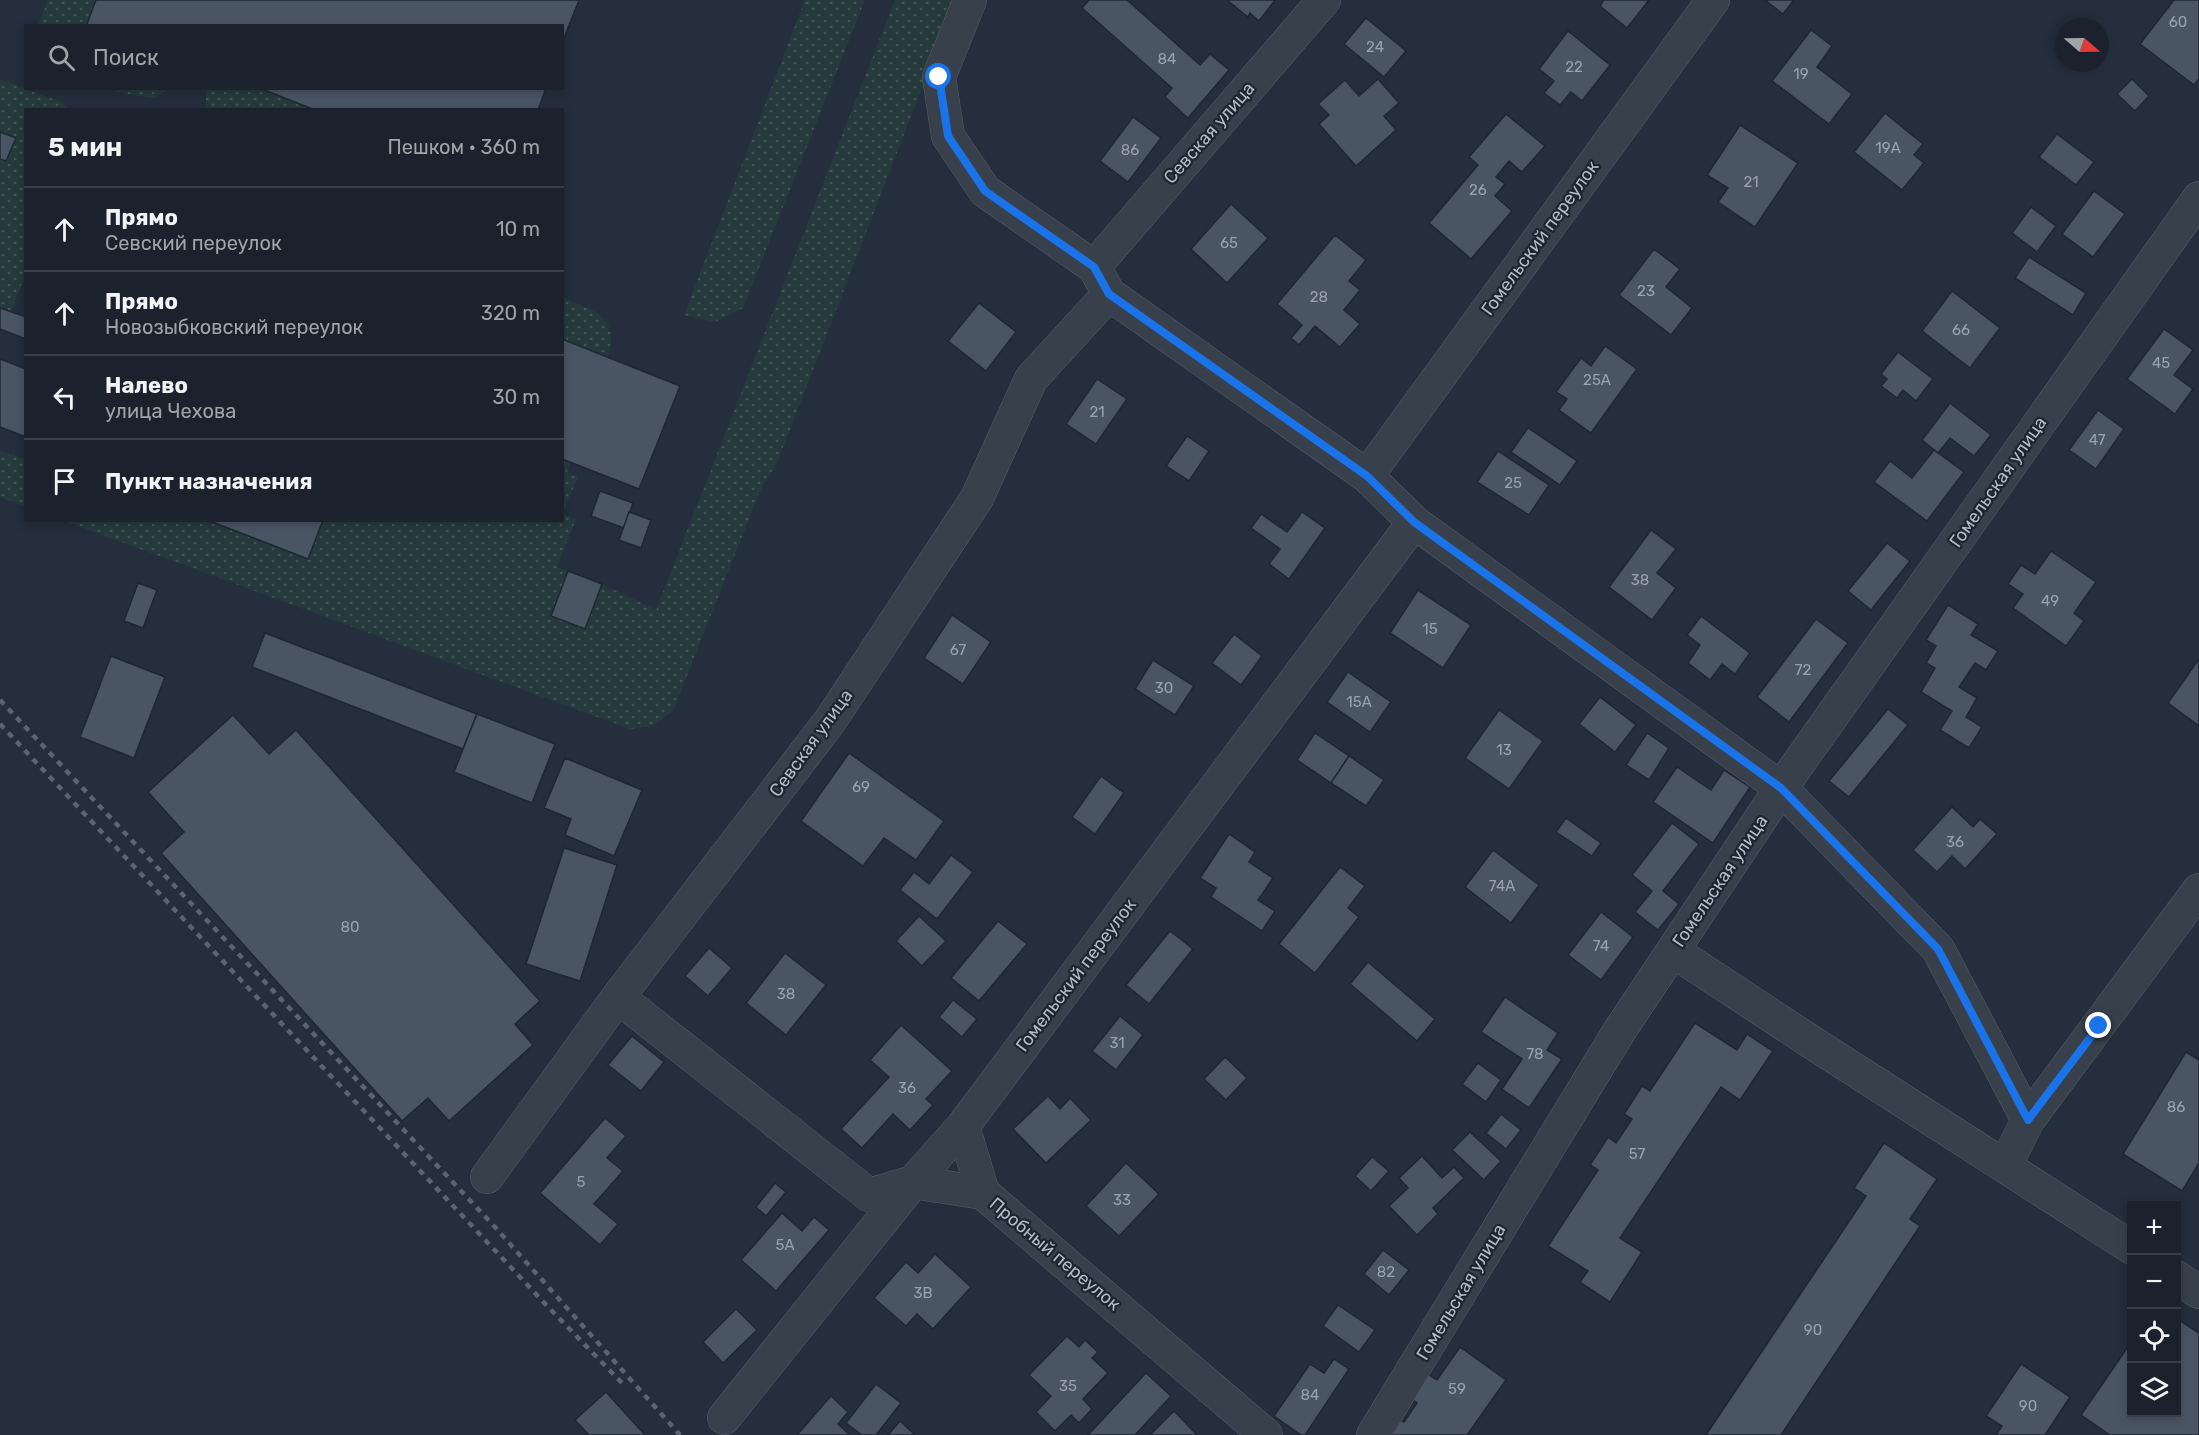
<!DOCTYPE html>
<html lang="ru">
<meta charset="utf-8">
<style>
:root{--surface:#1b222d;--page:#282f39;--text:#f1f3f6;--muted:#a0a4aa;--line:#393f49}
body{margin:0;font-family:Rubik,sans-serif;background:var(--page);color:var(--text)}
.controls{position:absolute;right:18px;bottom:18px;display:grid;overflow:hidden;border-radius:0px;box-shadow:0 3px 9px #0003}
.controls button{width:54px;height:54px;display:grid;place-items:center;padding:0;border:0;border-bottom:2px solid var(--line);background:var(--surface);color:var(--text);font:30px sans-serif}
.compass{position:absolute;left:2055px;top:18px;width:54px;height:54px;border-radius:50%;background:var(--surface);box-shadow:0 3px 9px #0003;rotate:110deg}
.stop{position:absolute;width:18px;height:18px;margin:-14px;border:4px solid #1a73e8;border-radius:50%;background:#fff}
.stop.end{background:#1a73e8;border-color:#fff;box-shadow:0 2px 6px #0008}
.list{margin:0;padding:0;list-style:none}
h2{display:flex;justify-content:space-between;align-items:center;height:78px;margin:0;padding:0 24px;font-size:26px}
h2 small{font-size:20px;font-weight:400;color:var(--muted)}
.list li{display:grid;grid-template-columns:39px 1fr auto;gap:18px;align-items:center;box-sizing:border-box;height:84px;padding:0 24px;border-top:2px solid var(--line)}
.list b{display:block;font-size:22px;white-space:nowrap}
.list p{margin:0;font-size:20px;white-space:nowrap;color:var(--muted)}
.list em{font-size:20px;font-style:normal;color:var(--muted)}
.icon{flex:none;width:33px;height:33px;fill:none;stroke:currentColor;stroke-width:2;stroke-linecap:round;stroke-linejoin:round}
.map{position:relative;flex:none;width:2199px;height:1435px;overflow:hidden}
.search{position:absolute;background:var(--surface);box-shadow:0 3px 9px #0003;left:24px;top:24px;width:540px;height:66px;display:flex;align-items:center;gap:15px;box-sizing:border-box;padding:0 21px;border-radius:0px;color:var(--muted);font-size:22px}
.panel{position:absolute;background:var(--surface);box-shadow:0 3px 9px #0003;left:24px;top:108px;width:540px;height:414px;border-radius:0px}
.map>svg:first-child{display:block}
.grass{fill:url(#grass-dots)}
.building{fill:#4a5564;stroke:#1f2733;stroke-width:1.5}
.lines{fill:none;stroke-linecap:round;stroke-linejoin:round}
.minor-casing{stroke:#565e6a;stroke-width:34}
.minor{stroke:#38404c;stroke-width:33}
.rail{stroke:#5a6473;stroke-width:4.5;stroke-dasharray:6 6;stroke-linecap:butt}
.route{stroke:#1a73e8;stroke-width:8}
.labels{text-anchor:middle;stroke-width:4.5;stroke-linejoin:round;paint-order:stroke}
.number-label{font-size:15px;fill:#99a2ae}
.street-label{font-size:18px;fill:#b3bbc7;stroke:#1d2531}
</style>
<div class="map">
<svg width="2199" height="1435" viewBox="0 0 2199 1435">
<defs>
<pattern id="grass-dots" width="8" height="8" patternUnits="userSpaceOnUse" patternTransform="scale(1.5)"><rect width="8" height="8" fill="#263a3d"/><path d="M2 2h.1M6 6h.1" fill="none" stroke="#435558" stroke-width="1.8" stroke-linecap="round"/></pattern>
</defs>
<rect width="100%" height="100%" fill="#242e3c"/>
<!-- grass -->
<g class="grass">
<polygon points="48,0 96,0 87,24 89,25 38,26"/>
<polygon points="805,0 865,0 743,308 715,322 684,315"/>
<polygon points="895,0 956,0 777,463 760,491 673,711 653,726 630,729 64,521 207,521 308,559 323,521 562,520 563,514 576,519 557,567 568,571 551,616 585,629 602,584 656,610"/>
<polygon points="0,79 61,102 68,109 26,110 25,275 11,312 0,308"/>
<polygon points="259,88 315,109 206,110 206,89"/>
<polygon points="110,89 169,89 154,98 124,94"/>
<path d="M 563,298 C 594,310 621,317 608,357 L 563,339 Z"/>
<polygon points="0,451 25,459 25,506 0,497"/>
<polygon points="563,459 571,462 567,472 578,477 563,513"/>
</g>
<!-- building -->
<g class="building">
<polygon points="96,0 579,0 562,43 562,26 89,26 87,24"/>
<polygon points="1089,0 1127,0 1200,65 1210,54 1229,70 1188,118 1165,97 1172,88 1082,8"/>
<polygon points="1227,0 1275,0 1259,21 1250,13 1248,17"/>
<polygon points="1604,0 1649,0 1627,28 1600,6"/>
<polygon points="1765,0 1794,0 1783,14"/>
<polygon points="2174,0 2199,0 2199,79 2194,85 2140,44"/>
<polygon points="1366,18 1406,51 1384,77 1344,44"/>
<polygon points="1811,30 1832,46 1817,67 1852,94 1829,124 1772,81"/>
<polygon points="1568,31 1610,65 1582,101 1571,92 1560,105 1544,93 1554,81 1539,69"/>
<polygon points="1378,79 1399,103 1384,116 1396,130 1356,166 1319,124 1329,115 1318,104 1345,80 1359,96"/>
<polygon points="2132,79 2149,96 2135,111 2117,94"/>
<polygon points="259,88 546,88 538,110 315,110"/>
<polygon points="1885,113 1923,144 1914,155 1924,163 1902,190 1854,152"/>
<polygon points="1506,114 1545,146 1522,172 1509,161 1496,177 1505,184 1495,196 1512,211 1471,259 1429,223 1478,165 1469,157"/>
<polygon points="1133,117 1161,138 1128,182 1100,161"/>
<polygon points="1740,125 1798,163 1755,227 1718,202 1728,188 1707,175"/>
<polygon points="0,132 16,138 6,161 0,159"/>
<polygon points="2057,134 2094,162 2076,185 2039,157"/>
<polygon points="2094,191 2125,214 2093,257 2062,234"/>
<polygon points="1231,204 1268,238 1227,283 1191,249"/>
<polygon points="2031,207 2056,226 2037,252 2012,233"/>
<polygon points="1335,235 1366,260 1349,281 1360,290 1344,310 1360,324 1340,347 1315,326 1299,345 1291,338 1302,325 1277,304"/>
<polygon points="1654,249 1680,269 1666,287 1692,308 1671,335 1619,295"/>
<polygon points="2029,257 2086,293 2073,315 2015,278"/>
<polygon points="1952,291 2000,328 1970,368 1922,331"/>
<polygon points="979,303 1016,332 986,371 948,341"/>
<polygon points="0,308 26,317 26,339 0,329"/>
<polygon points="2164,329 2193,350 2174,375 2193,389 2175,414 2127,379"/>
<polygon points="562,339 680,386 639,489 562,459"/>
<polygon points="1605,346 1637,369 1591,433 1559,410 1567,399 1556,392 1581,358 1591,366"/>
<polygon points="1898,352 1933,379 1916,401 1903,390 1897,398 1881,386 1887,379 1881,374"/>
<polygon points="0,359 26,369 26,437 0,427"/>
<polygon points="1097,379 1127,399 1096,444 1066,424"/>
<polygon points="1950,403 1991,435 1974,456 1950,438 1938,453 1922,440"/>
<polygon points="2098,410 2124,429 2096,469 2069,450"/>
<polygon points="1528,428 1577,461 1560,485 1511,452"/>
<polygon points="1187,436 1209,451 1189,481 1166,466"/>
<polygon points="1934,450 1964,472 1927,521 1874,482 1890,461 1912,478"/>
<polygon points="1498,451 1549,485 1529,515 1477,482"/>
<polygon points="600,491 633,503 624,528 591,516"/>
<polygon points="629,512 651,520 641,548 619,540"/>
<polygon points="1302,512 1325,528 1289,579 1269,564 1280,549 1251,528 1261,514 1287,532"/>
<polygon points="207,520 323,520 308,559"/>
<polygon points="1651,530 1676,549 1657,573 1676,588 1652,620 1609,587"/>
<polygon points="1887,543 1910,561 1871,610 1848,591"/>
<polygon points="2051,551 2096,582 2074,613 2084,621 2066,646 2013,608 2023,594 2008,584 2021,565 2035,574"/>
<polygon points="568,571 602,584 585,629 551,616"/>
<polygon points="138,583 157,590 143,628 124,621"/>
<polygon points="1418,590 1471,625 1443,668 1390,633"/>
<polygon points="1948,605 1978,624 1971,635 1998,651 1986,670 1975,663 1959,687 1977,698 1966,717 1982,727 1969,748 1940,730 1952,711 1921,692 1935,668 1926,663 1936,646 1926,640"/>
<polygon points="952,615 991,642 963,684 924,658"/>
<polygon points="1701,616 1750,653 1735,674 1722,664 1710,680 1688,663 1700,645 1687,635"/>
<polygon points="1816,619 1848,643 1789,722 1757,697"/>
<polygon points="265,633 477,714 463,749 252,667"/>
<polygon points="1234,634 1262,656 1241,685 1212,663"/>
<polygon points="111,656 165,677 134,758 80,737"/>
<polygon points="2199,659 2199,726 2168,703"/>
<polygon points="1153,660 1194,686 1175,715 1135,689"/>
<polygon points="1348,672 1391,702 1370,732 1327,702"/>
<polygon points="1600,697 1636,725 1615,752 1579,724"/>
<polygon points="1888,709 1908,725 1849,797 1829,781"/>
<polygon points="1499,710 1543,741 1509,789 1465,758"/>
<polygon points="477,714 555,744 532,803 454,772"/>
<polygon points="233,715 269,754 296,730 540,1001 515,1024 533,1045 449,1121 428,1098 402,1121 161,853 184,832 148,792"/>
<polygon points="1315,733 1349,756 1331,783 1297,760"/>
<polygon points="1647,733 1669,748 1649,780 1626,765"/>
<polygon points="849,753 944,821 916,860 884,838 863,866 801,821"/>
<polygon points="1349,756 1384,780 1366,806 1331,783"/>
<polygon points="565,758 642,790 614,856 565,835 571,819 544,808"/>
<polygon points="1677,767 1711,790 1724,770 1750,787 1713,843 1653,802"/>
<polygon points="1101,776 1124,793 1095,834 1072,817"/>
<polygon points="1952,807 1973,827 1980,819 1997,834 1965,869 1952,856 1937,872 1913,850"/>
<polygon points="1566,818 1601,843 1592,856 1556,832"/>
<polygon points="1672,823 1699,844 1663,891 1679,904 1658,930 1635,912 1652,891 1632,875"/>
<polygon points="1229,834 1255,852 1249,862 1273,878 1258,900 1275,911 1262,931 1211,897 1216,888 1200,878"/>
<polygon points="564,848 617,865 580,981 526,964"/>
<polygon points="1493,850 1539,885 1511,923 1465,887"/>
<polygon points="951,855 973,872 937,919 900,890 914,872 929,884"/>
<polygon points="1340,867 1365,886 1348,908 1359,917 1315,973 1279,944"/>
<polygon points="1601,912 1633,937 1601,980 1568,955"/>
<polygon points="919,916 946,941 922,966 896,941"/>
<polygon points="998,921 1027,944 979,1001 951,978"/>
<polygon points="1170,931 1193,949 1149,1004 1126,985"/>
<polygon points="709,948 732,968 708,996 685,976"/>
<polygon points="785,953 826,985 786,1035 746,1003"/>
<polygon points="1368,962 1435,1019 1417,1041 1350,984"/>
<polygon points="1505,997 1558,1033 1547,1050 1562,1059 1529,1108 1502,1089 1522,1059 1481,1032"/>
<polygon points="953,1000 977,1019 962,1037 939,1017"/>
<polygon points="1120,1016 1143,1035 1116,1070 1092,1051"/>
<polygon points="1695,1023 1737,1050 1747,1034 1773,1051 1740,1100 1721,1087 1620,1238 1642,1252 1610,1302 1580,1282 1588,1271 1548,1246 1598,1170 1590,1165 1608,1137 1616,1143 1632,1119 1624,1114 1642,1086 1650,1091"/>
<polygon points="901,1025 952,1071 926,1099 933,1105 910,1130 893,1114 862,1148 841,1129 889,1077 870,1060"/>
<polygon points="632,1036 664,1062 641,1091 608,1065"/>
<polygon points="2186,1052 2199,1060 2199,1163 2182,1191 2123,1154"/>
<polygon points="1225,1057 1247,1078 1226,1100 1204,1079"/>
<polygon points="1478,1063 1501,1080 1486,1102 1462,1084"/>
<polygon points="1048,1096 1060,1109 1070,1098 1091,1120 1046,1163 1013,1129"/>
<polygon points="1501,1114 1521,1130 1506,1149 1486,1133"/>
<polygon points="605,1118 626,1136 607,1158 623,1171 594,1204 618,1224 600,1245 540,1193"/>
<polygon points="1470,1132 1501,1161 1484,1180 1452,1150"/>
<polygon points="1884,1143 1937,1179 1910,1219 1920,1226 1781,1435 1706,1435 1866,1196 1854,1188"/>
<polygon points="1422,1156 1442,1178 1454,1167 1464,1178 1433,1208 1438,1214 1417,1235 1389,1206 1408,1188 1399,1178"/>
<polygon points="1372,1157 1389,1171 1371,1191 1355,1176"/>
<polygon points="1126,1163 1159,1194 1119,1236 1086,1206"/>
<polygon points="775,1183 786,1192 766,1216 756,1207"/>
<polygon points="782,1213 802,1231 814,1217 829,1230 776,1291 741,1260"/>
<polygon points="1383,1250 1409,1270 1389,1295 1364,1274"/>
<polygon points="935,1254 971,1287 933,1329 917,1314 906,1326 874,1298 906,1262 918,1273"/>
<polygon points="1338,1305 1375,1330 1359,1352 1323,1326"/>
<polygon points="736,1309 757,1330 723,1363 703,1342"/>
<polygon points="2176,1318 2199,1333 2199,1435 2110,1435 2081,1415 2132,1341 2132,1412 2176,1412"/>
<polygon points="1067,1336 1079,1347 1085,1340 1098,1352 1092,1358 1108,1373 1083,1399 1092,1409 1079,1423 1071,1415 1055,1431 1036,1412 1051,1396 1029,1375"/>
<polygon points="1460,1347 1506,1380 1467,1435 1385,1435 1397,1418 1404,1422 1417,1403 1409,1397 1426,1373 1437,1380"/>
<polygon points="1334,1359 1349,1369 1305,1435 1301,1435 1274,1416 1310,1364 1324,1373"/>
<polygon points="2021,1364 2070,1397 2045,1435 1996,1435 2002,1426 1986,1416"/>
<polygon points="1146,1373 1171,1396 1135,1435 1088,1435"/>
<polygon points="876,1384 901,1403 876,1435 862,1435 846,1423"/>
<polygon points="606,1392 645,1435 589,1435 575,1420"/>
<polygon points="831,1396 848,1412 838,1424 850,1435 797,1435"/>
<polygon points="1174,1411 1197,1435 1150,1435"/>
<polygon points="900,1421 915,1435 888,1435"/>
</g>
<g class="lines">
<!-- minor casing -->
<g class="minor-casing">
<g id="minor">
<polyline points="970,0 939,77 948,136 985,191 1094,267 1109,294 1367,476 1414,522 1781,788 1938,949 2028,1120"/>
<polyline points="1094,267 1324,0"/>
<polyline points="1367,476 1713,0"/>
<polyline points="1673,951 1816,1045 2132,1248"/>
<polyline points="618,997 869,1195 913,1182 983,1193 1266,1435"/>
<polyline points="963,1126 983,1193"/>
<polyline points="2005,1166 2028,1120 2199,890"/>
<polyline points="487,1177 618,997 830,721 977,498 1031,379 1109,294"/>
<polyline points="2176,1277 2199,1292"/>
<polyline points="724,1418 913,1182 963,1126 1414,522"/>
<polyline points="1373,1435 1620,1030 1781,788 2199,198"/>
</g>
</g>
<!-- minor -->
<use href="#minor" class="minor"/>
<!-- rail -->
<g class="rail">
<polyline points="0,700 494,1226 680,1435"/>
<polyline points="0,724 551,1310 624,1385"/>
</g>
</g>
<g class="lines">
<!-- route -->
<polyline class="route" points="939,77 948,136 985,191 1094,267 1109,294 1367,476 1414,522 1781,788 1938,949 2028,1120 2099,1026"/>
</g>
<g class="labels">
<!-- number labels -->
<g class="number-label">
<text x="2178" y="27">60</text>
<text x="1375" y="52">24</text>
<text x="1167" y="64">84</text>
<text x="1574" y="72">22</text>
<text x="1801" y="79">19</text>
<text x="1888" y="153">19А</text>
<text x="1130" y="155">86</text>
<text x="1751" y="187">21</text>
<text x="1478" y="195">26</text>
<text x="1229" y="248">65</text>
<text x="1646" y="296">23</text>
<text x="1319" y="302">28</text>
<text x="1961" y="335">66</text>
<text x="2161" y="368">45</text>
<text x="1597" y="385">25А</text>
<text x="1097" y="417">21</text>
<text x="2097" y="445">47</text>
<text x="1513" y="488">25</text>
<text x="1640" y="585">38</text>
<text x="2050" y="606">49</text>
<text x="1430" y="634">15</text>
<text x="958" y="655">67</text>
<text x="1803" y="675">72</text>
<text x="1164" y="693">30</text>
<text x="1359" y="707">15А</text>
<text x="1504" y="755">13</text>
<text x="861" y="792">69</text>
<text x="1955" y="847">36</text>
<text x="1502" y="891">74А</text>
<text x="350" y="932">80</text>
<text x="1601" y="951">74</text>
<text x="786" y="999">38</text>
<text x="1117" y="1048">31</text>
<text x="1535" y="1059">78</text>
<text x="907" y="1093">36</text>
<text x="2176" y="1112">86</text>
<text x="1637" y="1159">57</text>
<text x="581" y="1187">5</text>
<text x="1122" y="1205">33</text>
<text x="785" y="1250">5А</text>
<text x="1386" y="1277">82</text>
<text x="923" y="1298">3В</text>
<text x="1813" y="1335">90</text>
<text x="1068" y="1391">35</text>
<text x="1457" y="1394">59</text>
<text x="1310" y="1400">84</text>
<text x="2028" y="1411">90</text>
</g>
<!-- street labels -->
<g class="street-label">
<text transform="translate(1209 133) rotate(-49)" y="6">Севская улица</text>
<text transform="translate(1540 238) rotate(-54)" y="6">Гомельский переулок</text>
<text transform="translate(1998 482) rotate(-55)" y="6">Гомельская улица</text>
<text transform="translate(811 743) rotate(-54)" y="6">Севская улица</text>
<text transform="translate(1720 881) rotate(-56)" y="6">Гомельская улица</text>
<text transform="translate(1076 975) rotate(-53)" y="6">Гомельский переулок</text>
<text transform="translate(1055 1254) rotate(40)" y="6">Пробный переулок</text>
<text transform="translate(1461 1292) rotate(-59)" y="6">Гомельская улица</text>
</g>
</g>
</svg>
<div class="controls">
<button>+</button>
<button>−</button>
<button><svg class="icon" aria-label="locate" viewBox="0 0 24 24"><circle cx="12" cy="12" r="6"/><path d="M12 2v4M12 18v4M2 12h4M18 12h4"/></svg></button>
<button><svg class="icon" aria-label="layers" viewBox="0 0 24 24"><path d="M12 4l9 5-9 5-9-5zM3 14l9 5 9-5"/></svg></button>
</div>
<svg class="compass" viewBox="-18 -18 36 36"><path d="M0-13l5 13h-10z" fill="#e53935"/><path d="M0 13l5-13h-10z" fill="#a0a4aa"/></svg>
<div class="stop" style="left:939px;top:77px"></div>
<div class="stop end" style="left:2099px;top:1026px"></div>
<div class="search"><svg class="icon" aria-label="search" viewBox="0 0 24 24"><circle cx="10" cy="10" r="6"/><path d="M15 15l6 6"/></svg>Поиск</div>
<section class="panel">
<h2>5 мин<small>Пешком · 360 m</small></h2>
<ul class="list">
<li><svg class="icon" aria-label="ahead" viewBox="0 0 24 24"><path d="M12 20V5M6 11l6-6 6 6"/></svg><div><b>Прямо</b><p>Севский переулок</p></div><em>10 m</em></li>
<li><svg class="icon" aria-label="ahead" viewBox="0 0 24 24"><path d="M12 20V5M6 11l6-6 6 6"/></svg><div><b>Прямо</b><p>Новозыбковский переулок</p></div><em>320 m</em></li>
<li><svg class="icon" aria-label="left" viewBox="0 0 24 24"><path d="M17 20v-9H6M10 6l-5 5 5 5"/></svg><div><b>Налево</b><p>улица Чехова</p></div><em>30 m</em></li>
<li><svg class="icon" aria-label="arrive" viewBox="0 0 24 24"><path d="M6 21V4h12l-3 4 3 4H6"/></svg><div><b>Пункт назначения</b></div></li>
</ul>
</section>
</div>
